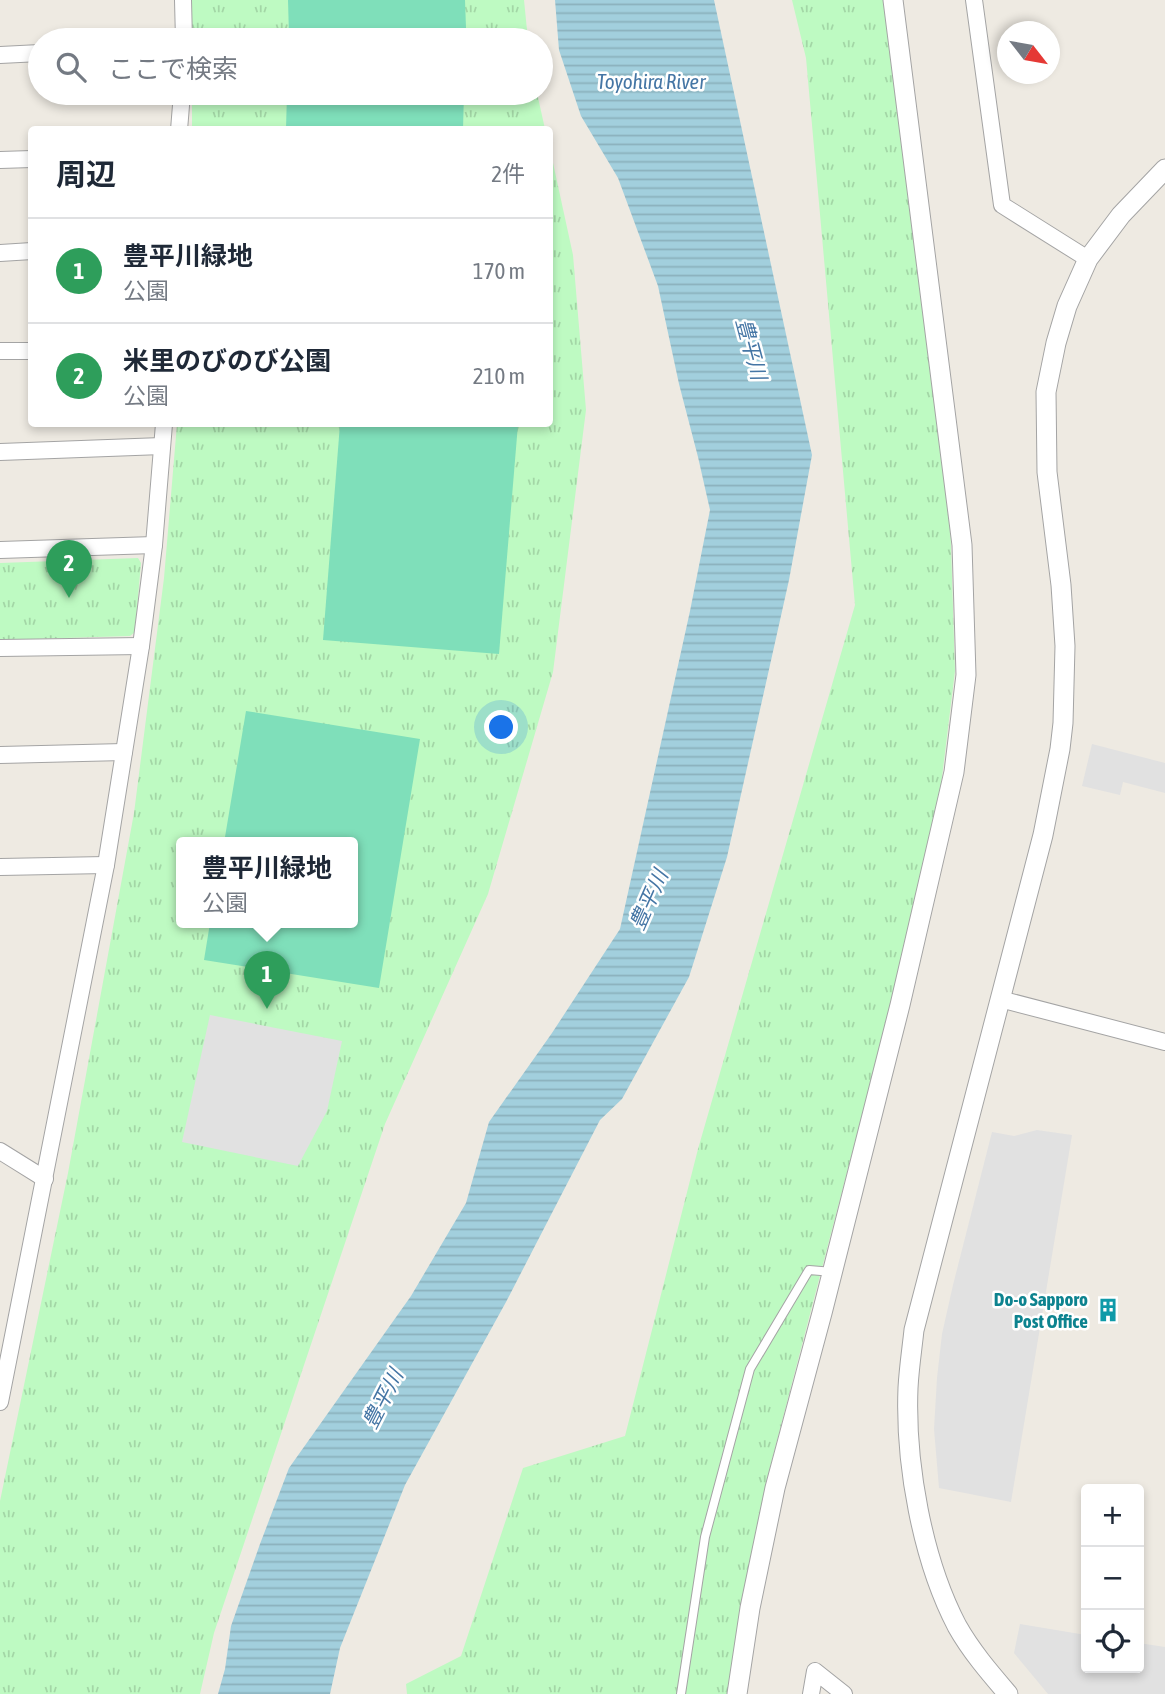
<!DOCTYPE html>
<html lang="ja">
<meta charset="utf-8">
<style>
:root{--surface:#fff;--page:#f6f6f7;--text:#1f2937;--muted:#747a83;--line:#e0e1e3;--accent:#db2777}
body{margin:0;font-family:"Asap Condensed","Noto Sans JP",sans-serif;background:var(--page);color:var(--text)}
.controls{position:absolute;right:21px;bottom:21px;display:grid;overflow:hidden;border-radius:7px;box-shadow:0 4px 10px #0003}
.controls button{width:63px;height:63px;display:grid;place-items:center;padding:0;border:0;border-bottom:2px solid var(--line);background:var(--surface);color:var(--text);font:35px sans-serif}
.compass{position:absolute;left:997px;top:21px;width:63px;height:63px;border-radius:50%;background:var(--surface);box-shadow:0 4px 10px #0003;rotate:121deg}
.you{position:absolute;left:502px;top:728px;width:24px;height:24px;margin:-18px;border:5px solid #fff;border-radius:50%;background:#1a73e8;box-shadow:0 0 0 10px #1a73e833}
.badge{display:grid;place-items:center;width:46px;height:46px;border-radius:50%;background:var(--accent);color:#fff;font-size:23px;font-weight:700}
.pin{position:absolute;translate:-50% -58px;filter:drop-shadow(0 2px 4px #0008)}
.pin::after{content:'';position:absolute;top:37px;width:24px;height:21px;background:inherit;clip-path:polygon(0 0,100% 0,50% 100%)}
.popup{position:absolute;left:176px;top:837px;width:182px;height:91px;box-sizing:border-box;display:grid;place-content:center;border-radius:7px;background:var(--surface);filter:drop-shadow(0 2px 5px #0005);font-size:23px;white-space:nowrap;color:var(--muted)}
.popup b{font-size:26px;color:var(--text)}
.popup::after{content:'';position:absolute;left:50%;top:100%;margin-left:-14px;border:14px solid transparent;border-top-color:var(--surface)}
.list{margin:0;padding:0;list-style:none}
h2{display:flex;justify-content:space-between;align-items:center;height:91px;margin:0;padding:0 28px;font-size:30px}
h2 small{font-size:23px;font-weight:400;color:var(--muted)}
.list li{display:grid;grid-template-columns:46px 1fr auto;gap:21px;align-items:center;box-sizing:border-box;height:105px;padding:0 28px;border-top:2px solid var(--line)}
.list b{display:block;font-size:26px;white-space:nowrap}
.list p{margin:0;font-size:23px;white-space:nowrap;color:var(--muted)}
.list em{font-size:23px;font-style:normal;color:var(--muted)}
.icon{flex:none;width:38px;height:38px;fill:none;stroke:currentColor;stroke-width:2;stroke-linecap:round;stroke-linejoin:round}
.map{position:relative;flex:none;width:1165px;height:1694px;overflow:hidden}
.search{position:absolute;background:var(--surface);box-shadow:0 4px 10px #0003;left:28px;top:28px;width:525px;height:77px;display:flex;align-items:center;gap:18px;box-sizing:border-box;padding:0 24px;border-radius:38px;color:var(--muted);font-size:26px}
.panel{position:absolute;background:var(--surface);box-shadow:0 4px 10px #0003;left:28px;top:126px;width:525px;height:301px;border-radius:7px}
.map>svg:first-child{display:block}
.park{fill:url(#park-tufts);fill-rule:evenodd}
.pitch{fill:#7fdfba}
.parking{fill:#e1e1e1}
.water{fill:url(#water-rules)}
.lines{fill:none;stroke-linecap:round;stroke-linejoin:round}
.service-casing{stroke:#a4a4a4;stroke-width:10}
.minor-casing{stroke:#a4a4a4;stroke-width:18}
.tertiary-casing{stroke:#a4a4a4;stroke-width:21}
.service{stroke:#fff;stroke-width:8}
.minor{stroke:#fff;stroke-width:16}
.tertiary{stroke:#fff;stroke-width:19}
.labels{text-anchor:middle;stroke-width:5;stroke-linejoin:round;paint-order:stroke}
.culture-label{font-size:19px;font-weight:bold;fill:#0d838f;stroke:#fff;text-anchor:end}
.water-label{font-size:21px;font-style:italic;fill:#4576a5;stroke:#fff}
</style>
<div class="map">
<svg width="1165" height="1694" viewBox="0 0 1165 1694">
<defs>
<pattern id="park-tufts" width="24" height="20" patternUnits="userSpaceOnUse" patternTransform="scale(1.75)"><rect width="24" height="20" fill="#befac2"/><path d="M3 7l-1-3M5 7V3M7 7l1-3M15 17l-1-3M17 17v-4M19 17l1-3" fill="none" stroke="#a3d6a6"/></pattern>
<pattern id="water-rules" width="6" height="5" patternUnits="userSpaceOnUse" patternTransform="scale(1.75)"><rect width="6" height="5" fill="#a2cfdd"/><path d="M0 2.5h6" fill="none" stroke="#8bb1bd"/></pattern>
</defs>
<rect width="100%" height="100%" fill="#eeeae2"/>
<!-- park -->
<g class="park">
<polygon points="191,0 524,0 528,40 192,40"/>
<polygon points="792,0 884,0 950,515 955,671 937,818 894,992 767,1479 728,1694 407,1694 406,1684 461,1656 523,1468 625,1436 698,1149 855,605 806,58"/>
<polygon points="192,93 537,93 545,129 192,130"/>
<path d="M 550,149 L 573,255 L 586,410 L 553,672 L 488,894 L 385,1124 L 214,1633 L 200,1694 L 0,1694 L 0,1501 L 68,1173 L 134,813 L 164,578 L 177,424 L 550,424 ZM 181,843 L 353,843 L 353,923 L 181,923 Z"/>
<polygon points="138,558 141,563 135,632 130,636 0,640 0,563"/>
</g>
<!-- pitch -->
<g class="pitch">
<polygon points="288,0 465,0 466,28 289,36"/>
<polygon points="287,93 464,93 463,129 286,129"/>
<polygon points="340,424 518,424 499,654 323,640"/>
<polygon points="246,711 420,739 379,988 204,960 210,923 353,923 353,843 224,843"/>
</g>
<!-- parking -->
<g class="parking">
<polygon points="1092,744 1165,763 1165,793 1123,782 1120,795 1082,786"/>
<polygon points="210,1015 342,1041 327,1111 298,1166 182,1142"/>
<polygon points="1037,1130 1072,1135 1011,1502 939,1488 934,1429 937,1378 942,1334 953,1285 992,1132 1014,1136"/>
<polygon points="1020,1624 1086,1635 1086,1668 1139,1668 1139,1643 1165,1647 1165,1694 1048,1694 1014,1653"/>
</g>
<!-- water -->
<polygon class="water" points="555,0 714,0 812,455 789,580 727,857 689,977 622,1099 600,1120 506,1302 405,1485 340,1648 330,1694 218,1694 225,1669 231,1626 260,1544 289,1468 411,1296 466,1203 489,1122 552,1033 620,929 690,611 710,510 698,457 679,384 658,286 618,178 581,116 559,50"/>
<g class="lines">
<!-- service casing -->
<g class="service-casing">
<polyline id="service" points="681,1694 705,1537 750,1369 809,1270 833,1272"/>
</g>
<!-- minor casing -->
<g class="minor-casing">
<g id="minor">
<polyline points="183,0 184,40"/>
<polyline points="974,0 1002,205 1088,259"/>
<polyline points="0,55 40,53"/>
<polyline points="179,130 182,93"/>
<polyline points="0,160 32,159"/>
<polyline points="0,253 32,251"/>
<polyline points="0,351 32,351"/>
<polyline points="0,452 162,446"/>
<polyline points="0,550 154,545"/>
<polyline points="0,648 141,646"/>
<polyline points="0,755 124,752"/>
<polyline points="0,867 106,865"/>
<polyline points="1000,999 1165,1042"/>
<polyline points="0,1151 45,1179"/>
<polyline points="0,1402 106,865 141,646 154,545 164,424"/>
<polyline points="811,1694 815,1671 844,1694"/>
</g>
</g>
<!-- tertiary casing -->
<g class="tertiary-casing">
<g id="tertiary">
<polyline points="737,1694 750,1608 775,1488 822,1313 900,1005 954,772 966,675 962,545 893,0"/>
<path d="M 1008,1694 C 990,1673 971,1651 957,1626 C 922,1559 905,1463 908,1388 C 909,1368 912,1349 914,1330 L 1043,835 L 1060,749 L 1063,723 L 1065,646 L 1061,585 L 1047,472 L 1046,392 L 1056,343 L 1067,306 L 1088,259 L 1121,215 L 1165,169"/>
</g>
</g>
<!-- service -->
<use href="#service" class="service"/>
<!-- minor -->
<use href="#minor" class="minor"/>
<!-- tertiary -->
<use href="#tertiary" class="tertiary"/>
</g>
<!-- icons -->
<defs>
<g id="building-bare" transform="scale(1.89)"><path d="M-4-6H4V6H1V3H-1V6H-4ZM-2.5-4.3h1.7v1.8h-1.7ZM.8-4.3h1.7v1.8H.8ZM-2.5-1h1.7V.8h-1.7ZM.8-1h1.7V.8H.8Z" fill="#0f9aa8" stroke="#fff" stroke-width="2.5" paint-order="stroke"/></g>
</defs>
<g fill-rule="evenodd">
<use href="#building-bare" x="1108" y="1310"/>
</g>
<g class="labels">
<!-- culture labels -->
<g class="culture-label">
<text x="1088" y="1306">Do-o Sapporo<tspan x="1088" dy="22">Post Office</tspan></text>
</g>
<!-- water labels -->
<g class="water-label">
<text x="651" y="89">Toyohira River</text>
<text transform="translate(751 349) rotate(75)" y="7">豊平川</text>
<text transform="translate(649 900) rotate(-66)" y="7">豊平川</text>
<text transform="translate(383 1399) rotate(-63)" y="7">豊平川</text>
</g>
</g>
</svg>
<div class="controls">
<button>+</button>
<button>−</button>
<button><svg class="icon" aria-label="locate" viewBox="0 0 24 24"><circle cx="12" cy="12" r="6"/><path d="M12 2v4M12 18v4M2 12h4M18 12h4"/></svg></button>
</div>
<svg class="compass" viewBox="-18 -18 36 36"><path d="M0-13l5 13h-10z" fill="#e53935"/><path d="M0 13l5-13h-10z" fill="#747a83"/></svg>
<div class="you"></div>
<div class="pin badge" style="left:267px;top:1009px;background:#2e9e5b">1</div>
<div class="popup"><b>豊平川緑地</b>公園</div>
<div class="pin badge" style="left:69px;top:598px;background:#2e9e5b">2</div>
<div class="search"><svg class="icon" aria-label="search" viewBox="0 0 24 24"><circle cx="10" cy="10" r="6"/><path d="M15 15l6 6"/></svg>ここで検索</div>
<section class="panel">
<h2>周辺<small>2件</small></h2>
<ul class="list">
<li><span class="badge" style="background:#2e9e5b">1</span><div><b>豊平川緑地</b><p>公園</p></div><em>170 m</em></li>
<li><span class="badge" style="background:#2e9e5b">2</span><div><b>米里のびのび公園</b><p>公園</p></div><em>210 m</em></li>
</ul>
</section>
</div>
